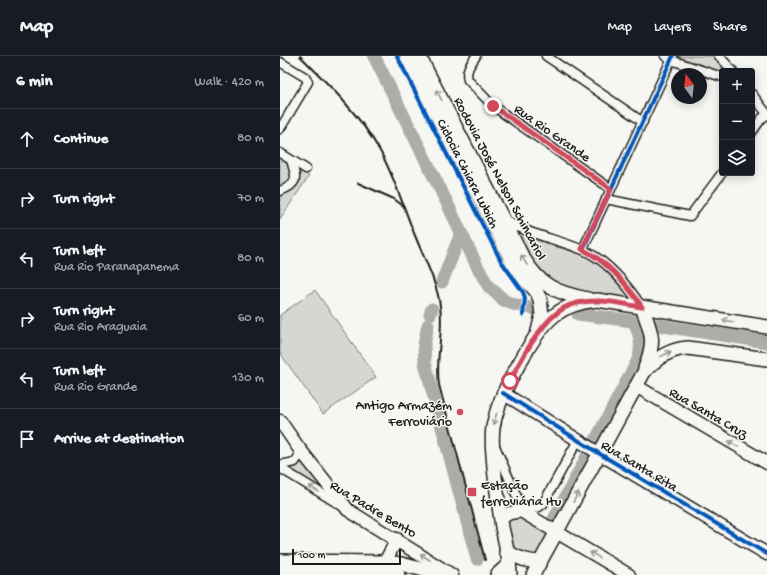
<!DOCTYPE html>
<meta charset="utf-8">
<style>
:root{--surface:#171b24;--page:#242831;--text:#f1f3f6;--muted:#9ea1a6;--line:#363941}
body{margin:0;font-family:"Gochi Hand",sans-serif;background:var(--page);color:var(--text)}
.controls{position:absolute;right:12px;top:12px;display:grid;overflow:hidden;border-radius:4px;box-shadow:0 2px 10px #0003}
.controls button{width:36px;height:36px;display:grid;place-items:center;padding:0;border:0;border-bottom:1px solid var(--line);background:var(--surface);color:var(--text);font:20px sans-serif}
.compass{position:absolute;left:391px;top:12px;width:36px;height:36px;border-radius:50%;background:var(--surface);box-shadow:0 2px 10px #0003;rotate:345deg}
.scale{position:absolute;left:12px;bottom:10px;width:109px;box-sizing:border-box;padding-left:4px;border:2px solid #1c1c1c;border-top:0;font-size:11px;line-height:14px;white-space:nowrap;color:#1c1c1c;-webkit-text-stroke:3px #f6f6f2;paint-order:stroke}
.stop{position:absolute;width:12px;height:12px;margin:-9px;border:3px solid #d1495b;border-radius:50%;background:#fff}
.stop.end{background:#d1495b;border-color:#fff;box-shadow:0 1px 4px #0008}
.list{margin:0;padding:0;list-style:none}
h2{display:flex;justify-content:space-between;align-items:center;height:52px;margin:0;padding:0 16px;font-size:17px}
h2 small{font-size:13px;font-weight:400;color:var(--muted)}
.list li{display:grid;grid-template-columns:26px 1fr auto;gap:12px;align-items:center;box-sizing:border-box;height:60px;padding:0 16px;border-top:1px solid var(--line)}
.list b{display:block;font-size:15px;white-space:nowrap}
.list p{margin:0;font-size:13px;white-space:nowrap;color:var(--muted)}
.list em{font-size:13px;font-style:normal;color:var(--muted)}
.icon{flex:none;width:22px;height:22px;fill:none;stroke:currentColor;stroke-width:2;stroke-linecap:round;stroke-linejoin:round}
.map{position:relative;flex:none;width:487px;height:519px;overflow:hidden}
header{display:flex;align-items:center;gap:24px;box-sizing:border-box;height:56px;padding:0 20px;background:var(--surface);border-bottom:1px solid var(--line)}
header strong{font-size:19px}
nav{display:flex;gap:22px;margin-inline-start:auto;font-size:14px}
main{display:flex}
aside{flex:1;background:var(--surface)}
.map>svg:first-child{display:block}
.green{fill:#d6d6d2;stroke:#797977}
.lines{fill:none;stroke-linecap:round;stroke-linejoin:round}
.river{stroke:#acaca9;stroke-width:13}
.street-casing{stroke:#1c1c1c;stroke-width:11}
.secondary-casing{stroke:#1c1c1c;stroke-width:15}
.primary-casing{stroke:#1c1c1c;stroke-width:16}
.street{stroke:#f6f6f2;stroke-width:8}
.secondary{stroke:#f6f6f2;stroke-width:12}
.primary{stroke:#f6f6f2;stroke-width:13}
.rail{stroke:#1c1c1c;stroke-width:2}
.cycleway-casing{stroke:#f6f6f2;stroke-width:6}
.cycleway{stroke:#0057b8;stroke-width:4}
.oneway{stroke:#949492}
.route{stroke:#d1495b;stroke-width:5}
.poi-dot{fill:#d1495b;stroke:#f6f6f2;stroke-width:1.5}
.labels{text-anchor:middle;stroke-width:3;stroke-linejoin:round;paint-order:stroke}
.street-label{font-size:14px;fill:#1c1c1c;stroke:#f6f6f2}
.poi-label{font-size:14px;fill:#1c1c1c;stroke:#f6f6f2;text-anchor:end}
</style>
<header>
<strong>Map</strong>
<nav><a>Map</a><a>Layers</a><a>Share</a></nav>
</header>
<main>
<aside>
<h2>6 min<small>Walk · 420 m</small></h2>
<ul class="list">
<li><svg class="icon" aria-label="ahead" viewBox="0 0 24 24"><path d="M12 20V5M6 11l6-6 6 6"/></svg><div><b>Continue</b></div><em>80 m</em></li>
<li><svg class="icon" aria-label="right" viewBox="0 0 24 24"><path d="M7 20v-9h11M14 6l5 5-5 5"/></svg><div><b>Turn right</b></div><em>70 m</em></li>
<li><svg class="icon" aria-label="left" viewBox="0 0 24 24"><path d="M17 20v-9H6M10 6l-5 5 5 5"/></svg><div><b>Turn left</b><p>Rua Rio Paranapanema</p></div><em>80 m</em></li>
<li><svg class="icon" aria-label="right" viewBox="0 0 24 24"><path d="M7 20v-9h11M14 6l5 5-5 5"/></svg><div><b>Turn right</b><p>Rua Rio Araguaia</p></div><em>60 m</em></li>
<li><svg class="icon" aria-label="left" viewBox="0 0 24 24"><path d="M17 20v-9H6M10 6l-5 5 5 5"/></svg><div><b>Turn left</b><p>Rua Rio Grande</p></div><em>130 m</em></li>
<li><svg class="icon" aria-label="arrive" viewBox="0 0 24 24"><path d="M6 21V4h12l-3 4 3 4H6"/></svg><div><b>Arrive at destination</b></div></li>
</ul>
</aside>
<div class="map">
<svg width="487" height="519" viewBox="0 0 487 519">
<rect width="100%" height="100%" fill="#f6f6f2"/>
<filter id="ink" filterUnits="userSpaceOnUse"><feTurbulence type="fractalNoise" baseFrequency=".025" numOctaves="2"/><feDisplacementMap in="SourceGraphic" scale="8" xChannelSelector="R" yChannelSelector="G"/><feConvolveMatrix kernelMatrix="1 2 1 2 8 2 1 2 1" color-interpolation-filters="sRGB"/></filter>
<g filter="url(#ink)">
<!-- green -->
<g class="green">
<polygon points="396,0 433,0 444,14 442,16 432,13 398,2"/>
<polygon points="0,103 29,120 0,163"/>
<polygon points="232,172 273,190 302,197 316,205 351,242 354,247 297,237 262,220"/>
<polygon points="35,234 96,321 43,358 0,297 0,259"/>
<polygon points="23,403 45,435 10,415"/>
<path d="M 237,459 L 269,478 L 257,502 C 229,494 234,492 228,466 L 232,460 Z"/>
</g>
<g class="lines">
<!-- river -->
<g class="river">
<polyline points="94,0 168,149 198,212 209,231 225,245 236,249 256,253"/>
<polyline points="162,226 181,177"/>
<polyline points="150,258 152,253"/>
<polyline points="298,258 360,266"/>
<polyline points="148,269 144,289 145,307 197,503"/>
<polyline points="377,269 487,286"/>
<path d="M 274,463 L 359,302 C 362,287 360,280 354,265"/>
</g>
<!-- street casing -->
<g class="street-casing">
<g id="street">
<path d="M 196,0 C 191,8 185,14 188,24 L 213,50 L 331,133"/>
<polyline points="266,0 363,66"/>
<polyline points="385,0 391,4 442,21"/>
<polyline points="439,0 453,15"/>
<polyline points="0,6 25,21 28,26 0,73"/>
<polyline points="472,38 487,58"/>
<polyline points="472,76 482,62 487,59"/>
<polyline points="0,97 26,113"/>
<path d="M 0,135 C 20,127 16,122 11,104"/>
<polyline points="326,143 410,160 442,117"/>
<path d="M 225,164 C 249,179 277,183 303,194 C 327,204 348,230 362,251"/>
<polyline points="303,193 393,0"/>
<polyline points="215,390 238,443 241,448 248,453"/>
<polyline points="0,409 15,406 19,400 18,391"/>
<polyline points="0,412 62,450"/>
<polyline points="241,455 259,451 263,448 298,384"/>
</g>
</g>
<!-- secondary casing -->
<g class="secondary-casing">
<g id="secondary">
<polyline points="356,330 487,407"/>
<polyline points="223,337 320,398 487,498"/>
<polyline points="0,365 18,391 68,454 172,519"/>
<polyline points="221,462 230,457 241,455 349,519"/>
<polyline points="98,512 105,506 117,483"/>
</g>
</g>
<!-- primary casing -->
<g class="primary-casing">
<g id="primary">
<polyline points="127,0 230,201 240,218 256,235 260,243 262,259 258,275"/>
<path d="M 139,0 L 242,200 C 259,229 275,237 308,243"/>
<path d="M 362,251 C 372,279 376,283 365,312"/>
<path d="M 226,495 C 237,502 247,506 260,506"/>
<polyline points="0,505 105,506 121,508 163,519"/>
<polyline points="0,517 81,517 118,519"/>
<polyline points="217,519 229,508"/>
<path d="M 230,519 C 230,504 225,486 222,471 C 219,451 216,431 214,411 C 213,398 211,385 213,371 C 218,343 233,318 247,294 C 266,262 280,248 317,244 L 487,271"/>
<path d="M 253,519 L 364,316 C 376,302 390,293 408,292 L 487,303"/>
</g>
</g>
<!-- street -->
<use href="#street" class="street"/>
<!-- secondary -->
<use href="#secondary" class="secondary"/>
<!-- primary -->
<use href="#primary" class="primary"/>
<!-- rail -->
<g class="rail">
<path d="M 20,0 C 49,29 80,59 100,95 C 115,122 124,153 136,182 C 145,204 157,227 160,250 C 164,277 155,303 159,329 L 205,504"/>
<polyline points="78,127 114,143 122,149"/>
</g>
<!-- cycleway casing -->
<g class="cycleway-casing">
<g id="cycleway">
<polyline points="117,0 221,205 243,236 245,242 243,259"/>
<polyline points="303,193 393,0"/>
<polyline points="223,337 320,398 487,498"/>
</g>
</g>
<!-- cycleway -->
<use href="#cycleway" class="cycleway"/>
</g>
<!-- one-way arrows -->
<defs><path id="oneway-shaft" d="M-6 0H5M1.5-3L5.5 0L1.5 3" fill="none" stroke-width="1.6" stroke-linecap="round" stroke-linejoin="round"/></defs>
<g class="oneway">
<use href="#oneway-shaft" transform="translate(159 39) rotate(-117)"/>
<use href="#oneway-shaft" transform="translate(244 204) rotate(-121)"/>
<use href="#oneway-shaft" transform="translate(448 265) rotate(-171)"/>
<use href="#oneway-shaft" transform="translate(386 298) rotate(-26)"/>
<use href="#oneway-shaft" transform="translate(215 363) rotate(105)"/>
<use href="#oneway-shaft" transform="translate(453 388) rotate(-150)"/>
<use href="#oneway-shaft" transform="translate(34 433) rotate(-148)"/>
<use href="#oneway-shaft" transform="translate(296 441) rotate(-61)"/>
<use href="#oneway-shaft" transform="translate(315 499) rotate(-149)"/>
<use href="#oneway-shaft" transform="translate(145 501) rotate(-147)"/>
</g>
</g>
<g class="lines" filter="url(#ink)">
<!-- route -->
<path class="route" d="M 213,50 L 331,133 L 302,193 C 328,206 347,228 362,251 C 347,249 331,244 316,245 C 305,245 293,247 284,252 C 261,265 241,303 230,325"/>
</g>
<!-- markers -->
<g class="poi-dot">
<circle cx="180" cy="356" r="4"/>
<rect x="187" y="431" width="10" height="10" rx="2"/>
</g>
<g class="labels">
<!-- street labels -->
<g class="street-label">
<text transform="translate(273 76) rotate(35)" y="5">Rua Rio Grande</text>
<text transform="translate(189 117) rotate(63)" y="5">Ciclocia Chiara Lubich</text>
<text transform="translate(221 122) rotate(62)" y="5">Rodovia José Nelson Schincariol</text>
<text transform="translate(429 356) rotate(30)" y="5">Rua Santa Cruz</text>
<text transform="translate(360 409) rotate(31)" y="5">Rua Santa Rita</text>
<text transform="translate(94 452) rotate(31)" y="5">Rua Padre Bento</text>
</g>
<!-- poi labels -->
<g class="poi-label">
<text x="172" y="353">Antigo Armazém<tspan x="172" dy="16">Ferroviário</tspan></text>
<text x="201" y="433" text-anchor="start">Estação<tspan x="201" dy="16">ferroviária Itu</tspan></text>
</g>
</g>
</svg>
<div class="controls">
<button>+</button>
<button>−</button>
<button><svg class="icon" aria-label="layers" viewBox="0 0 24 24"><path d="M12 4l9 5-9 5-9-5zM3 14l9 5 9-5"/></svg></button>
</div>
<svg class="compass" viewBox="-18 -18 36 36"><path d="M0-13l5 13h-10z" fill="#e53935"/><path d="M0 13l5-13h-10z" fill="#9ea1a6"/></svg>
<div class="scale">100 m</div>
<div class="stop" style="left:230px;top:325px"></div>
<div class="stop end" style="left:213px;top:50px"></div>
</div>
</main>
